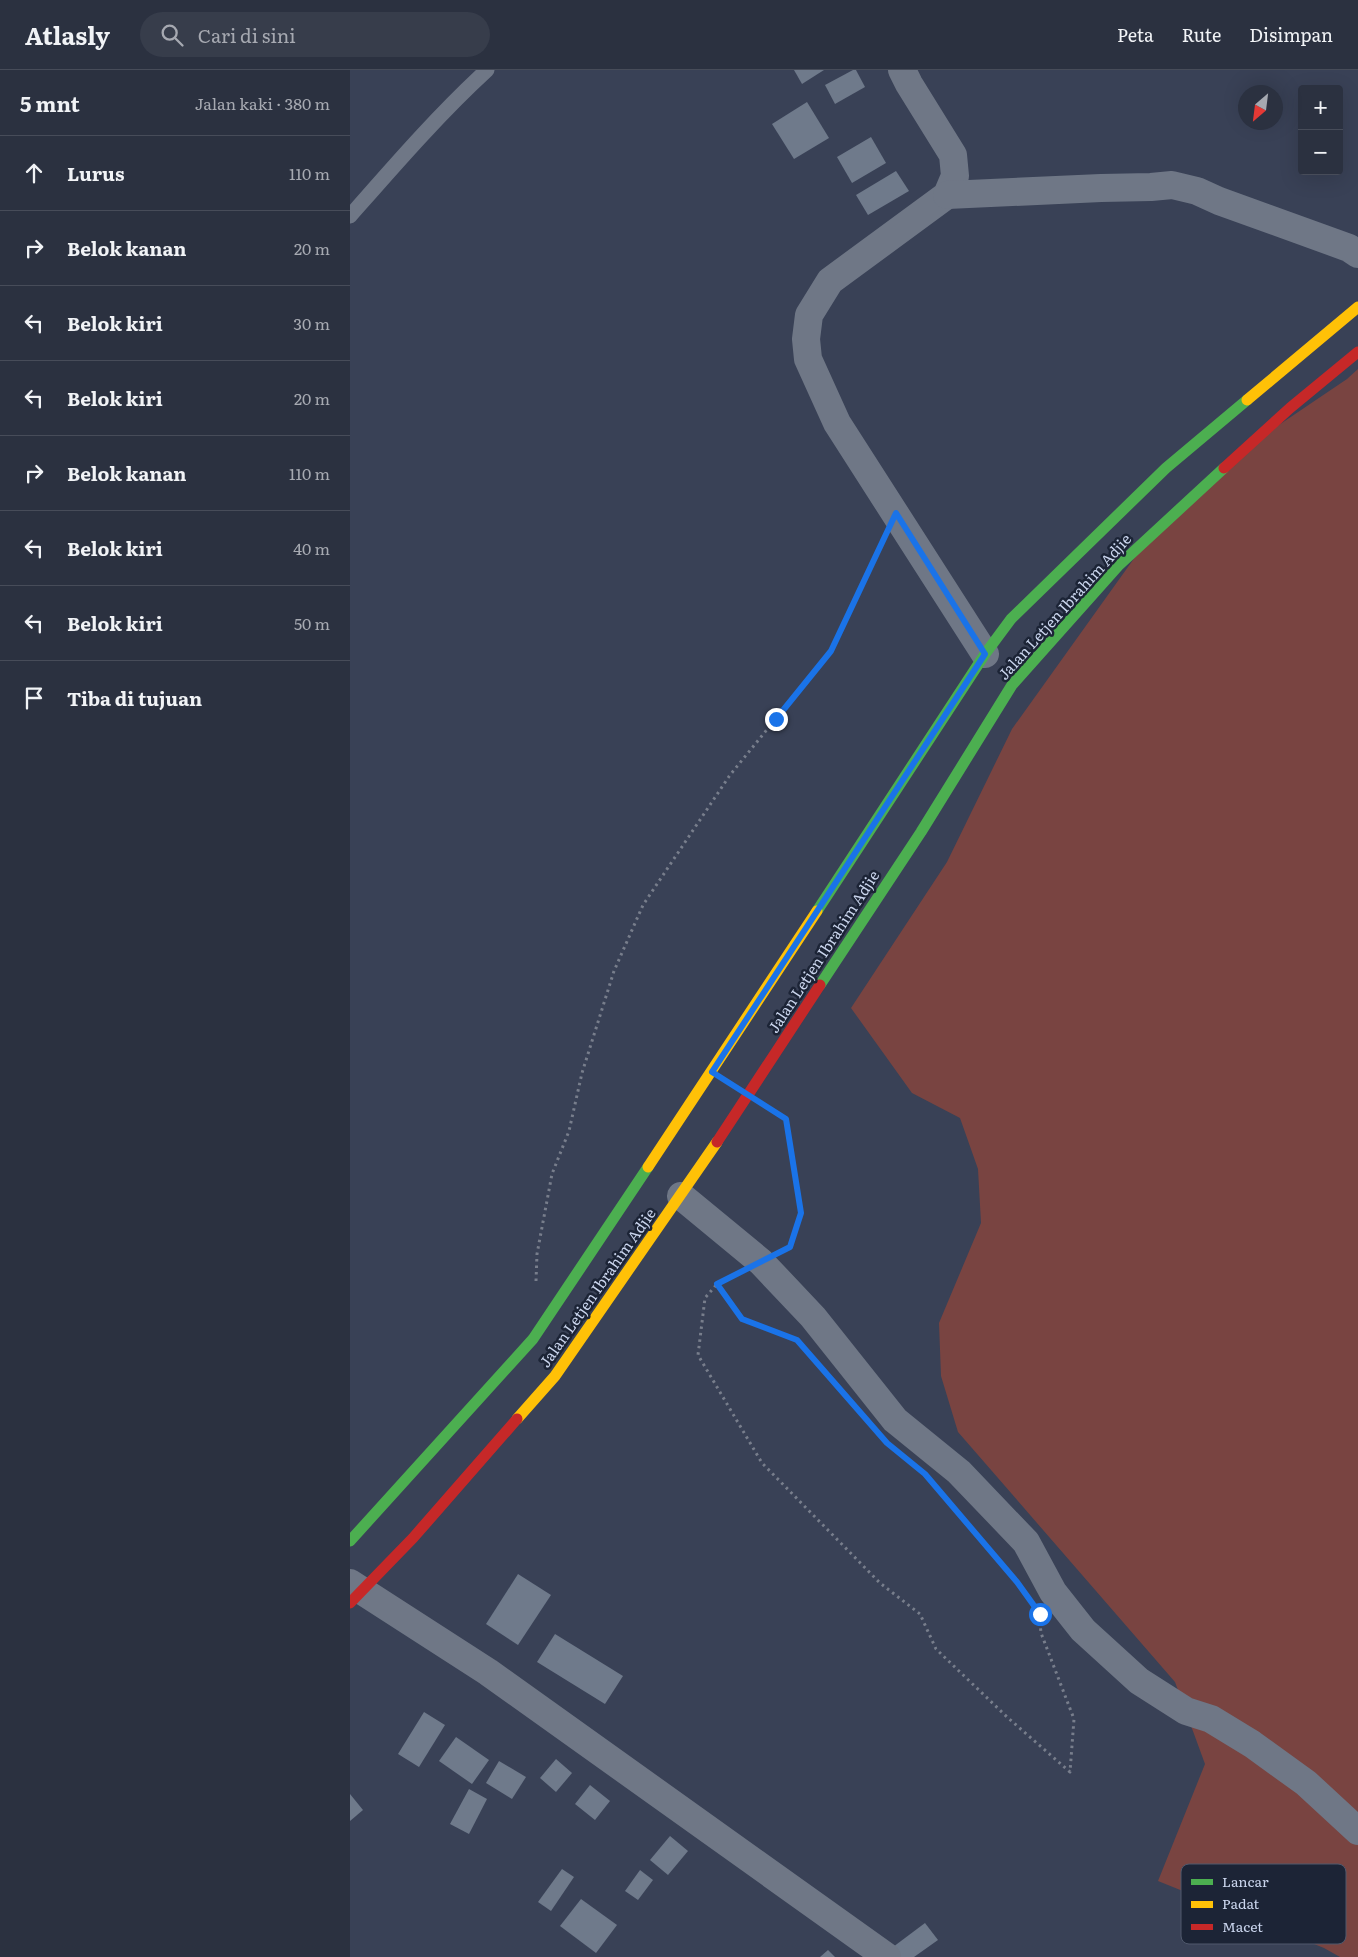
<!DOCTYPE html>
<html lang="id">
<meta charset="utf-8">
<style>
:root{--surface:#2b3140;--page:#373d4b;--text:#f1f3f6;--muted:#a6a9b1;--line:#474c59}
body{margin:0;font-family:Literata,serif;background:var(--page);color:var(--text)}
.controls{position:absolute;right:15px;top:15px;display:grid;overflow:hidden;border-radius:5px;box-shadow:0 5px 20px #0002}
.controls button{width:45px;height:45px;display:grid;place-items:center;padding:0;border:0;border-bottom:1px solid var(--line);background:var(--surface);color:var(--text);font:25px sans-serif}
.compass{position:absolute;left:888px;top:15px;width:45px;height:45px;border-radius:50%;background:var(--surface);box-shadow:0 5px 20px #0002;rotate:208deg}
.stop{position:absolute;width:15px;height:15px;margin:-11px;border:4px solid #1a73e8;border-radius:50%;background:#fff}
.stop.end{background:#1a73e8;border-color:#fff;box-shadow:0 1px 5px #0008}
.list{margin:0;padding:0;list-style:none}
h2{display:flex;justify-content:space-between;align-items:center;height:65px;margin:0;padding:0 20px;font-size:21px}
h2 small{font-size:16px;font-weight:400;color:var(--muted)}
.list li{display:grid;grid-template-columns:32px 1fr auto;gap:15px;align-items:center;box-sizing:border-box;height:75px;padding:0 20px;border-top:1px solid var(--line)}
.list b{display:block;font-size:19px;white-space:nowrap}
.list em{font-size:16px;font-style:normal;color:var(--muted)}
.icon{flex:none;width:28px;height:28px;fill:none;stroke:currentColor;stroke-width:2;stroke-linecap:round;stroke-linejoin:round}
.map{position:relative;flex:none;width:1008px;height:1887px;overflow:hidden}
header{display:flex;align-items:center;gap:30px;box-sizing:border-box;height:70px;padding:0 25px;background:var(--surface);border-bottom:1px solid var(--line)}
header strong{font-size:24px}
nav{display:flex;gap:28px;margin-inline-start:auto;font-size:18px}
.search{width:350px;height:45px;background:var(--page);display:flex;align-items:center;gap:12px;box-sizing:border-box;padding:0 18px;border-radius:28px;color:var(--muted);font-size:19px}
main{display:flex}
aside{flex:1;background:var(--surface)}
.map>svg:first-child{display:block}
.green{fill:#794441}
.building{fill:#6f7a8b}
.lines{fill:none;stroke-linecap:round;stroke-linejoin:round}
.path{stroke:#787e8c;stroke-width:3;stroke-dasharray:2.5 4;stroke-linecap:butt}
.lane{stroke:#6f7786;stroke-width:15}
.street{stroke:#6f7786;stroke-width:28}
.fast{stroke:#4caf50;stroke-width:11}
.slow{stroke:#ffc107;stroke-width:11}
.jam{stroke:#c62828;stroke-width:11}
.route{stroke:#1a73e8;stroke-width:6}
.labels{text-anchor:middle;stroke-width:5;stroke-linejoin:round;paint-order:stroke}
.street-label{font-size:15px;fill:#cad5ed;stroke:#1c2436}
.key{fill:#1c2436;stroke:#50596d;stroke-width:1}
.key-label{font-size:14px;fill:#cad5ed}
</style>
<header>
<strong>Atlasly</strong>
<div class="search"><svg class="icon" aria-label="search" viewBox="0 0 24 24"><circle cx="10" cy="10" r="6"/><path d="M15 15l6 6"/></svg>Cari di sini</div>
<nav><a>Peta</a><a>Rute</a><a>Disimpan</a></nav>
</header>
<main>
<aside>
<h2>5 mnt<small>Jalan kaki · 380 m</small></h2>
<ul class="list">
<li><svg class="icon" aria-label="ahead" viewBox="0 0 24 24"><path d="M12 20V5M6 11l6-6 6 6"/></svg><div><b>Lurus</b></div><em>110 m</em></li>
<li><svg class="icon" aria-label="right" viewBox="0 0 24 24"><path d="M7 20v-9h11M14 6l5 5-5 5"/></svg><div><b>Belok kanan</b></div><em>20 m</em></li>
<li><svg class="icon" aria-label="left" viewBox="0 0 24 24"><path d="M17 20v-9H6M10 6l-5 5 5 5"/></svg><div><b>Belok kiri</b></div><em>30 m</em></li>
<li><svg class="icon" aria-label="left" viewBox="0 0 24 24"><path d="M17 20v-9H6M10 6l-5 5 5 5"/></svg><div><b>Belok kiri</b></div><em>20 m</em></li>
<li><svg class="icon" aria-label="right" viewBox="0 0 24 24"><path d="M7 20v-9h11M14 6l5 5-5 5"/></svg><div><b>Belok kanan</b></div><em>110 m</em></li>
<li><svg class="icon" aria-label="left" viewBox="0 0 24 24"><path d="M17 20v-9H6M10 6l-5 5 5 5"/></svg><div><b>Belok kiri</b></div><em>40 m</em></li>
<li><svg class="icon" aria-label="left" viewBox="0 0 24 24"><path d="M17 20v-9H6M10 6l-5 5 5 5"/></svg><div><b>Belok kiri</b></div><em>50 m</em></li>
<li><svg class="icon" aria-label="arrive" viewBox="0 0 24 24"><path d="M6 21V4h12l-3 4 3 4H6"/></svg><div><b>Tiba di tujuan</b></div></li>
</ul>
</aside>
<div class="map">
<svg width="1008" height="1887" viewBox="0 0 1008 1887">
<rect width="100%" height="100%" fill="#394156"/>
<!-- green -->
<polygon class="green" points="1008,299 1008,1887 990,1887 974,1878 808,1811 855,1694 825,1612 608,1362 591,1306 589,1253 631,1153 628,1099 610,1048 562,1023 501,938 597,792 662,659 808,455 889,382 997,309"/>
<!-- building -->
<g class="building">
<polygon points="444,0 474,0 452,14"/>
<polygon points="503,0 506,0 515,17 485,34 475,15"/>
<polygon points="457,32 479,68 444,89 422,54"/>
<polygon points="521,67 536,93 502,113 487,87"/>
<polygon points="546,101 559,121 518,145 506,125"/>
<polygon points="168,1504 201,1525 168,1575 136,1554"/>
<polygon points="205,1564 273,1606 255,1634 187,1592"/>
<polygon points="74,1642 95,1655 69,1697 48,1684"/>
<polygon points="106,1667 139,1690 122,1714 89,1691"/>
<polygon points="206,1689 222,1703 206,1722 190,1708"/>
<polygon points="149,1691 176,1707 162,1729 136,1713"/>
<polygon points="240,1715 260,1731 245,1750 225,1734"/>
<polygon points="119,1719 137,1729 119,1764 100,1754"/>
<polygon points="0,1724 13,1740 0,1751"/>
<polygon points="320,1766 338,1781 318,1805 300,1790"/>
<polygon points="212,1799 224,1807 201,1841 188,1832"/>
<polygon points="290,1800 303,1810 288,1830 275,1821"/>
<polygon points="231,1829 267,1855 246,1883 210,1856"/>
<polygon points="575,1853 588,1870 564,1887 544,1887 539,1880"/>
<polygon points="478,1880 485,1887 470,1887"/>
</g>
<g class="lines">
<!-- path -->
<g class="path">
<polyline points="422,1040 437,1049 451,1143 440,1177 438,1179"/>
<polyline points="383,1206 367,1214 355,1228 348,1285 412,1393 530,1513 570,1544 586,1579 657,1647 720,1702 724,1649 691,1563 690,1553"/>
<polyline points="186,1211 187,1184 202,1104 219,1061 232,1003 264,901 293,835 380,705 481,581 530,475"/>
<polyline points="367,1214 392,1249 442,1268"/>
<polyline points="628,1467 657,1500"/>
</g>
<!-- lane -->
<path class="lane" d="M 0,146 C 44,96 88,45 137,0"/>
<!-- street -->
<g class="street">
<polyline points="552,0 559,14 603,85 605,106 597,125 480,211 459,245 456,269 458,289 487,353 635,584"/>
<polyline points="597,125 751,118 801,117 822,115 847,121 869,131 999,178 1008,184"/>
<polyline points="331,1126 411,1192 463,1247 545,1350 609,1402 676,1472 703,1522 733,1560 789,1611 836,1641 861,1649 902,1674 956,1713 1008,1761"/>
<polyline points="0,1513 138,1602 537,1887"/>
</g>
<!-- fast -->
<g class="fast">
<polyline points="467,841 635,584 661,549 816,398 897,330"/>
<polyline points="470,915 571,762 662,615 768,496 874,398"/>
<polyline points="0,1471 183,1269 298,1097"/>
</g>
<!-- slow -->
<g class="slow">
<polyline points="897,330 1008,237"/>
<polyline points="298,1097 467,841"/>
<polyline points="167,1349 205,1306 367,1072"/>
</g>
<!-- jam -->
<g class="jam">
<polyline points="874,398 940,338 1008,282"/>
<polyline points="367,1072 470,915"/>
<polyline points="0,1533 63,1468 167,1349"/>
</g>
</g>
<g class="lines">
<!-- route -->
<polyline class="route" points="426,649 481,581 546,443 635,584 362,1002 436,1049 451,1143 440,1177 367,1214 392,1249 447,1270 537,1373 575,1404 667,1512 690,1544"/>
</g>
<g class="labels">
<!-- street labels -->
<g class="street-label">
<text transform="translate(715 537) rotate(-48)" y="5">Jalan Letjen Ibrahim Adjie</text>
<text transform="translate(474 882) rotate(-57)" y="5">Jalan Letjen Ibrahim Adjie</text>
<text transform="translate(248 1218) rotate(-55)" y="5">Jalan Letjen Ibrahim Adjie</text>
</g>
</g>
<!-- legend -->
<rect x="831" y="1794" width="165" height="80" rx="8" class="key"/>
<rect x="841" y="1809" width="22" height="6" fill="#4caf50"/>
<rect x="841" y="1831" width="22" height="7" fill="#ffc107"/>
<rect x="841" y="1854" width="22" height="6" fill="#c62828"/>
<g class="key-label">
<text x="872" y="1817">Lancar</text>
<text x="872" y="1839">Padat</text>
<text x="872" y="1862">Macet</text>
</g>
</svg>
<div class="controls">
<button>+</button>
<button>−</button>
</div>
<svg class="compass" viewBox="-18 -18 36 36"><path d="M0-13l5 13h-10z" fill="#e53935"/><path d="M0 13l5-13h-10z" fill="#a6a9b1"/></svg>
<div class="stop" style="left:690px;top:1544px"></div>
<div class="stop end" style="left:426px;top:649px"></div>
</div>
</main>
